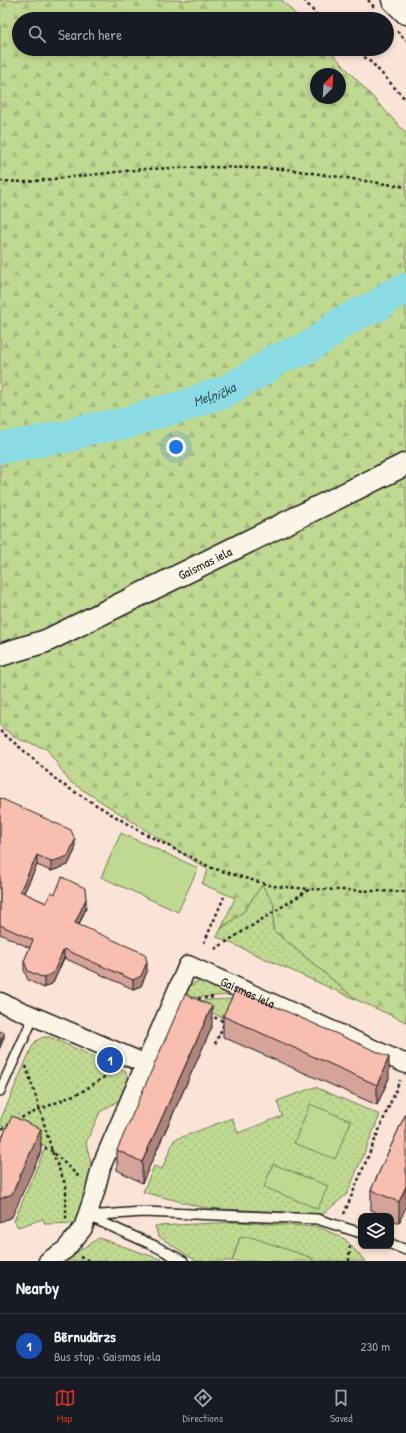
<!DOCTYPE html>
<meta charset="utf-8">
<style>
:root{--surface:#171b24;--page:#242831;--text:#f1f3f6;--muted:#9ea1a6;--line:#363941;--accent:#c8321e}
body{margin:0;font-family:"Patrick Hand",sans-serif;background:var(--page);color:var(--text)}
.controls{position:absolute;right:12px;bottom:12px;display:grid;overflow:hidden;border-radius:8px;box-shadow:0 2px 6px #0003}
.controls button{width:36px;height:36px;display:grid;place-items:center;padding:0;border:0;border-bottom:1px solid var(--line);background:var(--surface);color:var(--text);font:20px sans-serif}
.compass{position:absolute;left:310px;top:68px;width:36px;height:36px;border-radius:50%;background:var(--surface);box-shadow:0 2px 6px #0003;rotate:24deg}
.you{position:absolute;left:176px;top:447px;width:14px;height:14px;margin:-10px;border:3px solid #fff;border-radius:50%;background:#1a73e8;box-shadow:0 0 0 6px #1a73e833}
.badge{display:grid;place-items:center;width:26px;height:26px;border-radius:50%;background:var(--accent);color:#fff;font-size:13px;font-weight:700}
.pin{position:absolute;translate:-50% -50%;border:2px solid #fff;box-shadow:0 1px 4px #0006}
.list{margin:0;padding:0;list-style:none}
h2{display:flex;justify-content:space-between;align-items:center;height:52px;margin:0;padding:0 16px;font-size:17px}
h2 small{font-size:13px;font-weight:400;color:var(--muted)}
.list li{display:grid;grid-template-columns:26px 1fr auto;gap:12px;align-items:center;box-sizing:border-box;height:64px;padding:0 16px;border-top:1px solid var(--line)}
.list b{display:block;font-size:15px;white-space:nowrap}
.list p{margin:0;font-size:13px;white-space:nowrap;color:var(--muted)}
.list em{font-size:13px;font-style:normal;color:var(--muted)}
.icon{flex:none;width:22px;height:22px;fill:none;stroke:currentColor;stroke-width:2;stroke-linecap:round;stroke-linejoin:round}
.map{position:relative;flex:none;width:406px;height:1261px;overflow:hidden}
.search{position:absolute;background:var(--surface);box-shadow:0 2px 6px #0003;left:12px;right:12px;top:12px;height:44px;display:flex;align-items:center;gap:10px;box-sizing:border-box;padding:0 14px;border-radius:22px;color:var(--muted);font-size:15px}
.sheet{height:116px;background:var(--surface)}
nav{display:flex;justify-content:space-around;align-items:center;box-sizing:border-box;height:56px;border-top:1px solid var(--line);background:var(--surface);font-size:11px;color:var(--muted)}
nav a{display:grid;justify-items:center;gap:2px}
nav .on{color:var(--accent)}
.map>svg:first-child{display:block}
.grass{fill:url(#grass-dots);stroke:#6e7a56}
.forest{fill:url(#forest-firs);stroke:#6e7a56;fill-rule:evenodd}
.green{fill:#bfd990;stroke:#6e7a56}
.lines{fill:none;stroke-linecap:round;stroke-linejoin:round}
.river{stroke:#8adbe4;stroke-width:32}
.lane-casing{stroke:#1c1c1c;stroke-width:12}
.street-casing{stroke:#1c1c1c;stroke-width:21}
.secondary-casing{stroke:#1c1c1c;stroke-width:25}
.path{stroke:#1c1c1c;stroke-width:2.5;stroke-dasharray:3 3;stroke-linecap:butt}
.lane{stroke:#fcf5e5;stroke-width:9}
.street{stroke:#fcf5e5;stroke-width:18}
.secondary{stroke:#fcf5e5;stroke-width:22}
.wall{fill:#d5a397;stroke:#1c1c1c}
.shaded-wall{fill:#ae857b;stroke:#1c1c1c}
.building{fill:#f8beb0;stroke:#1c1c1c}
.labels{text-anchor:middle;stroke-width:3;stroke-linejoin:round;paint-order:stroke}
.street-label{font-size:13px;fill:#1c1c1c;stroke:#fcf5e5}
.water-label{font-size:14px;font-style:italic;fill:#3d5558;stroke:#fcf5e5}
</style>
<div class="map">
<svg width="406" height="1261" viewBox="0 0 406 1261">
<defs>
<pattern id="grass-dots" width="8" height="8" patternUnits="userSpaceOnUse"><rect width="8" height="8" fill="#bfd990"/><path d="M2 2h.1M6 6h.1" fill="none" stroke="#a4ba7c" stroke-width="1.8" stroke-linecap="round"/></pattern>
<pattern id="forest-firs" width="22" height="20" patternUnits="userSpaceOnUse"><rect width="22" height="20" fill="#bfd990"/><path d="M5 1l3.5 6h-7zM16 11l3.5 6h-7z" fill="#a4ba7c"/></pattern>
</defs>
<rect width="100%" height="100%" fill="#fbe4d5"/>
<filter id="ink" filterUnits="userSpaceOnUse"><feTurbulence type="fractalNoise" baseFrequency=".025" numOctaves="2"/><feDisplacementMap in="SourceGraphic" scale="8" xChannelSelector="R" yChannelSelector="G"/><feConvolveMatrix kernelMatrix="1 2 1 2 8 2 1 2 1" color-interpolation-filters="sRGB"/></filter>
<g filter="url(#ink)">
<!-- grass -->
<g class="grass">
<polygon points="262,885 274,904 273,930 357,1000 217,937 221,929 244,911"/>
<polygon points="201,980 233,995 183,998 188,986"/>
<polygon points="232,999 224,1018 185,1001"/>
<polygon points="43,1037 50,1037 125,1071 129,1080 121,1099 100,1112 86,1143 92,1167 88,1194 77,1223 45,1224 43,1219 18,1227 14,1221 46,1146 0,1125 0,1121 32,1047 36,1041"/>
<polygon points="315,1087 380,1115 347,1194 323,1214 205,1208 143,1192 154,1166 162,1169 174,1140 232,1118 238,1133 282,1116 277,1101"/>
<polygon points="237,1222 319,1227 345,1239 365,1261 313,1261 312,1258 240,1238 232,1261 196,1261 158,1236 155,1226"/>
<polygon points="99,1238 166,1261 63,1261"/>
</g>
<!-- forest -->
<path class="forest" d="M 0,0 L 282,0 L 300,19 L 19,19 L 19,49 L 328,49 L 406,133 L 406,1022 L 357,1000 L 273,930 L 274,904 L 262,885 L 244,911 L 221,929 L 235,898 L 202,884 L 208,870 L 69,781 L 47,749 L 18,739 L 0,726 ZM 316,74 L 340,74 L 340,98 L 316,98 Z"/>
<!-- green -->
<g class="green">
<polygon points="121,833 198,868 178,912 101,877"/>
<polygon points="310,1104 351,1121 335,1159 294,1143"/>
<polygon points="273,1164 328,1186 318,1209 264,1187"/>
<polygon points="251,1237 312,1258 313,1261 232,1261 240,1238"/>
</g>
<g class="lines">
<!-- river -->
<path class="river" id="s1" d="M 0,448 L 32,443 L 53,438 L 67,437 L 88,429 L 123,424 L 159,412 L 181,407 L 210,396 L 221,394 L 264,369 L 275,360 L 305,349 L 327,335 L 337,325 L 366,310 L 376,307 L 393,294 L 406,289"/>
<!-- lane casing -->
<g class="lane-casing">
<g id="lane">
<polyline points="0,1091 34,1016"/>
<polyline points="87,1216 143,1212 317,1219 361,1233"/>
<polyline points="88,1216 155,1246 183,1261"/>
<polyline points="391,1244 406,1250"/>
</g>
</g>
<!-- street casing -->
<g class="street-casing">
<g id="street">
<polyline points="0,1002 146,1064"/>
<path id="s2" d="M 48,1261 L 65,1250 L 83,1228 L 95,1192 L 101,1167 L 188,965 L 406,1064"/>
</g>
</g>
<!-- secondary casing -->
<g class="secondary-casing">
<g id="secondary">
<polyline points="393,0 406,13"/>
<path id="s3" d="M 0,655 L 46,641 L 406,464"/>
</g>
</g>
<!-- path -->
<g class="path">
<polyline points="304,0 320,19"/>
<polyline points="368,0 374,7"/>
<polyline points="397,31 406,40"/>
<polyline points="355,49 373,64 406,100"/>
<polyline points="0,181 26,182 144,169 209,167 286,169 406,187"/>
<polyline points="0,731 23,750 60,783 136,829 176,850 212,868 272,886 310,889"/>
<polyline points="204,943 224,897"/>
<polyline points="215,949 310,889 406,892"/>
<polyline points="192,999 215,997"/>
<polyline points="209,1015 225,1022"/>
<polyline points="215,1044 224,1024"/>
<polyline points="26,1066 40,1110 52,1151 66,1186 66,1221"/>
<polyline points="16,1120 83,1091 115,1070"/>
<polyline points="2,1129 10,1124"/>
<polyline points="39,1145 52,1151 80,1178"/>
<polyline points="344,1214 400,1080"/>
<polyline points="80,1257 90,1261"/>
<polyline points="349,1261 350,1243"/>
</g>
<!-- lane -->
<use href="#lane" class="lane"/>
<!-- street -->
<use href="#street" class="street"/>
<!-- secondary -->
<use href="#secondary" class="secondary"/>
</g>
<!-- wall -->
<g class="wall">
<polygon points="0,798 75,850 68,865 51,871 37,865 24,893 46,903 86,908 79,925 147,972 141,986 133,989 64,958 53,983 44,988 28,980 24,970 24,961 30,948 0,934"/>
<polygon points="223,1016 389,1078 377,1105 223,1037"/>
<polygon points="212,1027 142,1183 117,1170 117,1150"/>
<polygon points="406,1113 399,1223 391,1219 391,1216 384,1216 371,1210 371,1190"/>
</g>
<!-- shaded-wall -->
<g class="shaded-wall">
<polygon points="75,840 75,850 68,865 51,871 51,862"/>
<polygon points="37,855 37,865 20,901 20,891"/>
<polygon points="86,899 86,908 75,932 75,923"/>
<polygon points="64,949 64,958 53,983 44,988 44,978"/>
<polygon points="147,962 147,972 141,986 133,989 133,980"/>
<polygon points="212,1006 212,1027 142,1183 142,1162"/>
<polygon points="4,1033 4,1038 0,1048 0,1043"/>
<polygon points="389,1057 389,1078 377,1105 377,1085"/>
<polygon points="41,1129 41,1152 12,1217 0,1222 0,1199"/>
<polygon points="406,1186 406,1207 399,1223 399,1202"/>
</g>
<!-- building -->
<g class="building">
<polygon points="0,798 71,830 75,840 68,856 51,862 37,855 20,891 46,903 51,892 55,894 62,877 85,888 86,899 75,923 145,954 147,962 141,976 133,980 64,949 53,973 44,978 28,971 24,961 33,940 0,925"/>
<polygon points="236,989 389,1057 377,1085 223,1016"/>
<polygon points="185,994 212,1006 142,1162 117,1150"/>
<polygon points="0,1031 4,1033 0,1043"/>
<polygon points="406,1113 406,1186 399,1202 371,1190"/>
<polygon points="12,1116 41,1129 12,1194 0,1199 0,1142"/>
</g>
</g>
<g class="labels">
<!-- street labels -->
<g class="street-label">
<text dy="5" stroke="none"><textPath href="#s3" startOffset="225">Gaismas iela</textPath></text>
<text dy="5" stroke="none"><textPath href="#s2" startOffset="398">Gaismas iela</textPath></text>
</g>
<!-- water labels -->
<g class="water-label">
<text dy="5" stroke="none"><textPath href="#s1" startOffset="222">Meļņička</textPath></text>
</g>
</g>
</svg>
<div class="controls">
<button><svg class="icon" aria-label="layers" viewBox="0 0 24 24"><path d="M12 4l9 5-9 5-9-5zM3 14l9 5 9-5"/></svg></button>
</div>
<svg class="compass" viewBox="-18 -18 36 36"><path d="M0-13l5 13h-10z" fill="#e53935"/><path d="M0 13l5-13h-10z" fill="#9ea1a6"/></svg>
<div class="you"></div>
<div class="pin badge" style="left:110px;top:1060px;background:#1a4fb4">1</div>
<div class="search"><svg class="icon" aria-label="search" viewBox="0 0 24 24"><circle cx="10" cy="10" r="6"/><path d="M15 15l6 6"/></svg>Search here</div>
</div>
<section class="sheet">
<h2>Nearby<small></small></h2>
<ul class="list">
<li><span class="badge" style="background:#1a4fb4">1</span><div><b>Bērnudārzs</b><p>Bus stop · Gaismas iela</p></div><em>230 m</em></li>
</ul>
</section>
<nav>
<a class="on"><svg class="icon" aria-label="map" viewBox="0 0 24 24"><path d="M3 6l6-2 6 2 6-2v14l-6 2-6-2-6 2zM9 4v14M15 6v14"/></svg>Map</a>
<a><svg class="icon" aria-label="directions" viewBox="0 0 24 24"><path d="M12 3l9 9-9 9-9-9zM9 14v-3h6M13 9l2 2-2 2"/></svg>Directions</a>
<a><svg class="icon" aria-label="saved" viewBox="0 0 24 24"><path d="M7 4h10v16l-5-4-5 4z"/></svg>Saved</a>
</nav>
